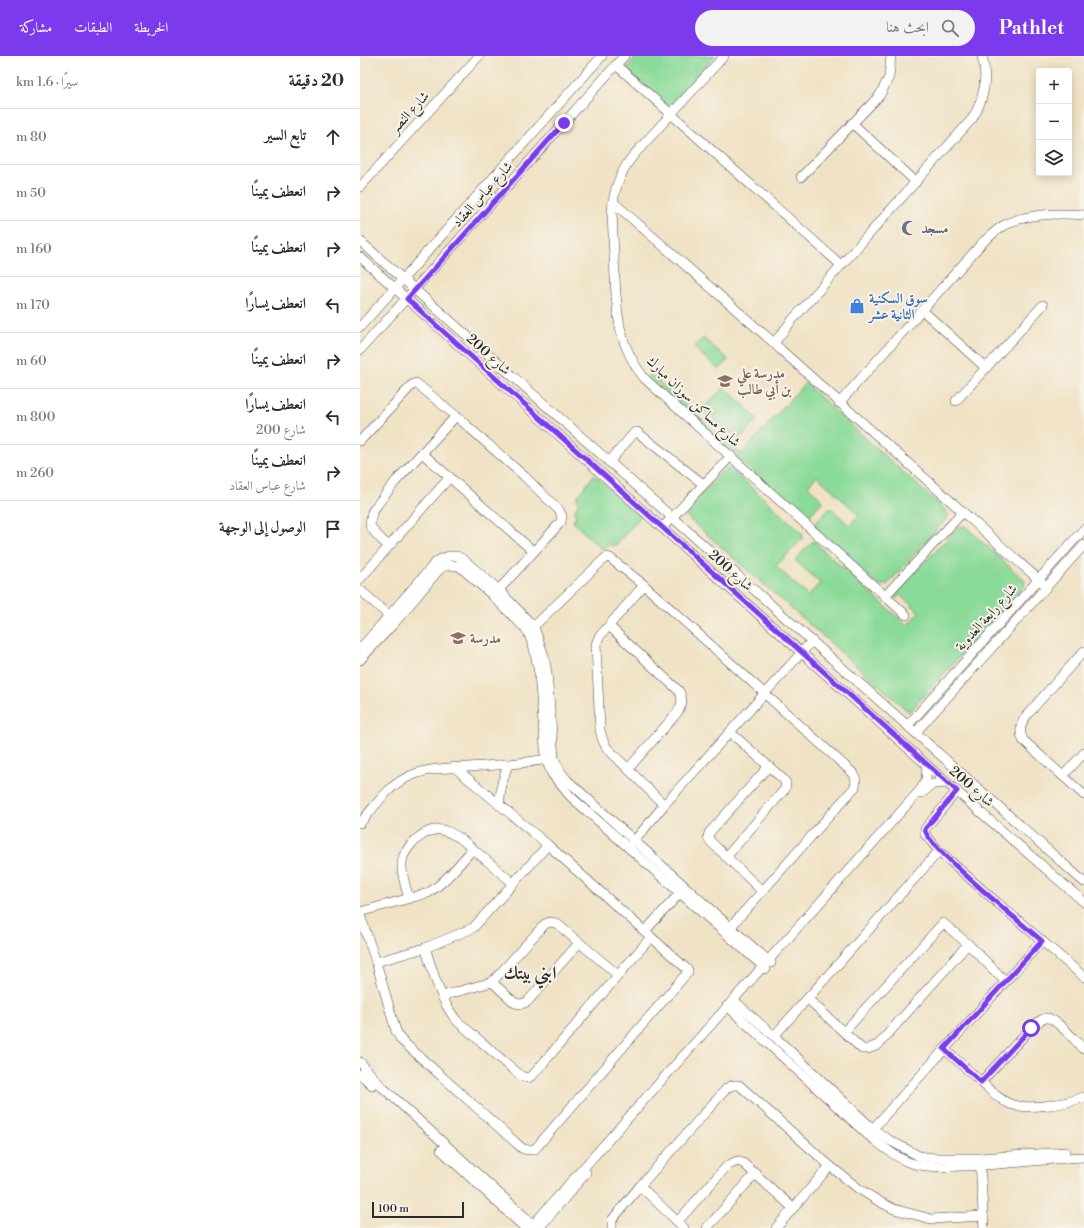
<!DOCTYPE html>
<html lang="ar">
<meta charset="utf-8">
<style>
:root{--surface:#fff;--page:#f2f2f3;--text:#2b2b33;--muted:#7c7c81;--line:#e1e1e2;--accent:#7c3aed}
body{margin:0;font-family:"Libre Bodoni",Amiri,serif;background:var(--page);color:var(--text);direction:rtl}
.controls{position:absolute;right:12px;top:12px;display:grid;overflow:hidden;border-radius:4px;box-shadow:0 2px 10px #0003}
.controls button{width:36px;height:36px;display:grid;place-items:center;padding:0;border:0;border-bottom:1px solid var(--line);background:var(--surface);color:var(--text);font:20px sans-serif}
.scale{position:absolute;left:12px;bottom:10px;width:92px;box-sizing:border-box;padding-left:4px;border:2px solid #2b2b2b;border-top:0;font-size:11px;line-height:14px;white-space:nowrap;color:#2b2b2b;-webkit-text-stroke:3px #f7f3e8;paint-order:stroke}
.stop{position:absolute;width:12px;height:12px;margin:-9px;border:3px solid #7c3aed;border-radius:50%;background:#fff}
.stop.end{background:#7c3aed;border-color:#fff;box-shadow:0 1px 4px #0008}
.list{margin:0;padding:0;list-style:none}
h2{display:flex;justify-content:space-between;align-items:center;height:52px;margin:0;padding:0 16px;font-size:17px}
h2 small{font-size:13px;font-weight:400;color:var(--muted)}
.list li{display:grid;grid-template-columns:26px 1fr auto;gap:12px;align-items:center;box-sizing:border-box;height:56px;padding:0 16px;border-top:1px solid var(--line)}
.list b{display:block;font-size:15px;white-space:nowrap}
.list p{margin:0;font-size:13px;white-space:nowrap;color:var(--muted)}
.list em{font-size:13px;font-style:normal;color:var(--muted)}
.icon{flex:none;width:22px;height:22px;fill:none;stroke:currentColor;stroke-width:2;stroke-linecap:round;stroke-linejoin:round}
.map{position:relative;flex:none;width:724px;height:1172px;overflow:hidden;direction:ltr}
header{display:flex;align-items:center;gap:24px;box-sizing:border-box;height:56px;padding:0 20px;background:var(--accent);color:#fff}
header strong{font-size:19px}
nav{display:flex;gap:22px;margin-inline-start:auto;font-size:14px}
.search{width:280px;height:36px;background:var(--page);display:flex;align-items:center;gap:10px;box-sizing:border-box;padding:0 14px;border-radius:22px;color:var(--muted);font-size:15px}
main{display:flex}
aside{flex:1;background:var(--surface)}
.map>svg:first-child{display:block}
.green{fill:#8ada99;stroke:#5a8262}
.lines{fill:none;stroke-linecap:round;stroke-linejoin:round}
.minor-casing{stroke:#494642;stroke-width:10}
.minor{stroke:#fff;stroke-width:9}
.route{stroke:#7c3aed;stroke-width:5}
.labels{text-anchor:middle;stroke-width:4;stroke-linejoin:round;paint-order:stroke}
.street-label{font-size:14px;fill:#2b2b2b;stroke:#f7f3e8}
.worship-label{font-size:14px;font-weight:bold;fill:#5b616d;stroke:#f7f3e8;text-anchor:start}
.shop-label{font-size:14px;font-weight:bold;fill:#366cbe;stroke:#f7f3e8;text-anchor:start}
.education-label{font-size:14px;font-weight:bold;fill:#785e54;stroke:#f7f3e8;text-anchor:start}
.district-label{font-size:18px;font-weight:bold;fill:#2b2b2b;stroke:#f7f3e8}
</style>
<header>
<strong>Pathlet</strong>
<div class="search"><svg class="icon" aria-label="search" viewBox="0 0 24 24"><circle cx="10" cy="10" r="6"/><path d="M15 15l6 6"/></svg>ابحث هنا</div>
<nav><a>الخريطة</a><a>الطبقات</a><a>مشاركة</a></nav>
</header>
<main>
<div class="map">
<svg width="724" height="1172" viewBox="0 0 724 1172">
<rect width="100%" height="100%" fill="#f7f3e8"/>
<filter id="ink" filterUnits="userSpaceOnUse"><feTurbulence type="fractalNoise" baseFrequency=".025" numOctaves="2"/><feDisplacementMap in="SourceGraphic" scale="8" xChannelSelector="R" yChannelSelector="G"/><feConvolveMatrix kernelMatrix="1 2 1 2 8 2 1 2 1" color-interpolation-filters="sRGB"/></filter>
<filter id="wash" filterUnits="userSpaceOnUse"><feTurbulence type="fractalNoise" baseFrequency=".012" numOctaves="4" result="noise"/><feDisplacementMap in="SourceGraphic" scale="16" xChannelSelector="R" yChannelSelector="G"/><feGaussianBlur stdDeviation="0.9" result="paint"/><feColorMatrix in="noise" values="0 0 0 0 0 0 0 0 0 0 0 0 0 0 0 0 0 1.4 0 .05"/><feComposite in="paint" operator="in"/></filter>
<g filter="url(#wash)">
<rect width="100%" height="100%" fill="#f0e2c5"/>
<!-- green -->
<g class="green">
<polygon points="277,0 355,0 311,50 306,49 268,15 267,11"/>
<polygon points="343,282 368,303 359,314 334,292"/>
<polygon points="290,318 381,398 445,327 587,456 587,462 527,529 518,529 453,469 469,453 472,453 489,469 499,459 457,420 448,430 462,444 462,446 448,461 444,461 286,323"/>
<polygon points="364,331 398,363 377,385 342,353"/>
<polygon points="365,413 371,413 442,477 443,482 416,510 448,540 460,527 435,504 453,485 547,570 559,556 540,539 536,543 533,540 598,471 605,470 665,525 664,531 549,656 327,461 326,455"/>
<polygon points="234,419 281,460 256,489 248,489 241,493 213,466 216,460 214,456 218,448 217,441"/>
</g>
</g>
<g filter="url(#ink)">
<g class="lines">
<!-- minor casing -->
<g class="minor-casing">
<g id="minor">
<path d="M 364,0 L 272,101 C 259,118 253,136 252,157 C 253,179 254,200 255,222 C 257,261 259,290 284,322 L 546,559"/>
<path d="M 622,0 C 628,22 624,44 612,63 L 434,262 L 414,287 L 421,294 L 687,531"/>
<polyline points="256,9 481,209"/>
<polyline points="492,67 556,126"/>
<polyline points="441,121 520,39 529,21 531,0"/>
<polyline points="0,131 119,0"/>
<polyline points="253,146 414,287"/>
<path d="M 0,185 C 240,400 484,611 724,826"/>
<polyline points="0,201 587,727 724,846"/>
<polyline points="562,254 626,312"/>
<polyline points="0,271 242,0"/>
<polyline points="0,294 264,0"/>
<polyline points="596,345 683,249"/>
<path d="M 479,347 L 624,185 C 630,181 635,175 641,171 C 664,157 698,157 724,159"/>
<polyline points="0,385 52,329 56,327 96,360 164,420 199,454 202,460 201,466 135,538"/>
<polyline points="62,397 173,495"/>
<polyline points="249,406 275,376 277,376 343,428"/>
<polyline points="302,472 371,400"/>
<polyline points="28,490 16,478 10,470 12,456 17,449 36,425 96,360"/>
<polyline points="0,523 90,421"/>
<polyline points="284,529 239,581 236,588 240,674 243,685 247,692 304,749"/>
<polyline points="0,534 33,563"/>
<polyline points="525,540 603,456"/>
<path d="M 249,570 L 319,635 C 323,644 323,648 317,657 L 268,713"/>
<polyline points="170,574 244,503 247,501 250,502 284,529 494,718 496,724 495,731 366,876"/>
<polyline points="0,593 75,507 81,503 89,500 97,500 104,504 139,534 174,571 184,600 187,617 194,702 200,715 207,724 370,871 411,907"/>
<path d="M 724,595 L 666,660 C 660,668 659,675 663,684 L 724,739"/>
<polyline points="0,604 36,565 76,517 81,512 88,509 99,510 133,540 163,570 168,576 174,592 179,617 186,704 192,718 210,740 406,913"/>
<polyline points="548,669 724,473"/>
<polyline points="556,676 724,489"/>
<polyline points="703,720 724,697"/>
<polyline points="562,737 573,728 587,727"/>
<polyline points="139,749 142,727 148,708"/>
<path d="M 0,767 C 14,752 27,731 46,722 C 65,712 88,712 109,711 C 136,709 165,708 192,702"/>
<polyline points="271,789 304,749 452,585"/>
<polyline points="579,795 565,778 565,773 597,735"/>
<polyline points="366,801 425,733 426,727 423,723 370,676"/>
<polyline points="402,835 350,785 348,781 349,777 409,710"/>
<path d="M 49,843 C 46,831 41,819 42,806 C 44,792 60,777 74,774 C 83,772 93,778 100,782 L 153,827"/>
<path d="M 0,856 L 68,837 C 86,826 98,809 113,793"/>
<polyline points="0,859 16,906 36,975 41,984 163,1093 170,1094 175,1093 328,916 328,914 188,789 94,711"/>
<polyline points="285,875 320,837"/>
<path d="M 65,892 C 74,917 80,945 97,965 L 161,1020 L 168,1022 L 173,1019 L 291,881"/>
<polyline points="16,906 65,892 113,872 188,789"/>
<polyline points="132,926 155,947 161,948 167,946 219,887"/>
<polyline points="82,940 132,926 185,868 190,866 196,867 258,919"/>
<polyline points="448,943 502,993 508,993 518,989 608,888"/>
<polyline points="373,944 414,980 513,1073 529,1084 559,1100 574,1102 620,1102 705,1096"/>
<path d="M 367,950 L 508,1079 C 520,1088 533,1100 548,1106 C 565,1112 584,1111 602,1110 C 643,1109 683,1103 724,1101"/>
<polyline points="484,976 583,867 608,888 645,925"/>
<polyline points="414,980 579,795 626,837 724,921"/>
<path d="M 584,993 C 597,1004 609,1015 621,1026 C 630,1034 637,1042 648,1047 C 664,1055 707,1048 724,1041"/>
<polyline points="0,1006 21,1030 177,1172"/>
<polyline points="0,1018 12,1029"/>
<path d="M 621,1026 L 671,972 C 675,968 681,962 687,962 C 696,962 716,986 724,993"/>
<polyline points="509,1077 682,885"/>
<polyline points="81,1094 165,1172"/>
<polyline points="620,1105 624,1172"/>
<polyline points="280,1130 324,1172"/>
<polyline points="318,1165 367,1110 377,1105 383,1107 433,1152"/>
<polyline points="170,1172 561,733 566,724 567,709"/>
<polyline points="179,1172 226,1117"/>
<polyline points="252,1172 252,1164 280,1130 367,1032 373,1029 379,1029 470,1110 499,1133 520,1146 534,1153 571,1163 623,1160"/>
<polyline points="347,1172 396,1117"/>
<polyline points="416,1172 470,1110"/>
</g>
</g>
<!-- minor -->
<use href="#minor" class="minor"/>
</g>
</g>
<g class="lines" filter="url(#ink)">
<!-- route -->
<path class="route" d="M 204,67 L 47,243 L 597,735 L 565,773 C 563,787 666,871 682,885 L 584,993 L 621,1026 L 671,972"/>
</g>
<!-- icons -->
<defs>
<g id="mosque-bare" transform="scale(1.2)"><path d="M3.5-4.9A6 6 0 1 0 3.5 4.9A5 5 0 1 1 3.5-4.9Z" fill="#6b7280" stroke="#f7f3e8" stroke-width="2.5" paint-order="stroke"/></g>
<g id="shop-bare" transform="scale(1.2)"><path d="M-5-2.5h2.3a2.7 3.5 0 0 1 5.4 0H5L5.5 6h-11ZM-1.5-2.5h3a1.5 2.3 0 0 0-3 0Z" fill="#3f7fe0" stroke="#f7f3e8" stroke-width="2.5" paint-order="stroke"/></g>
<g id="school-bare" transform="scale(1.2)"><path d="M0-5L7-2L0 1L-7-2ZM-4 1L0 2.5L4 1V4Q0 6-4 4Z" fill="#8d6e63" stroke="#f7f3e8" stroke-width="2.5" paint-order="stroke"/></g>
</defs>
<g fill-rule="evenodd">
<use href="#mosque-bare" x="549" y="172"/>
<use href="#shop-bare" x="497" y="250"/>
<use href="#school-bare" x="365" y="325"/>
<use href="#school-bare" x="98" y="582"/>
</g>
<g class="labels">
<!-- street labels -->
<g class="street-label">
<text transform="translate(49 56) rotate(-48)" y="5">شارع النصر</text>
<text transform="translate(122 138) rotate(-48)" y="5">شارع عباس العقاد</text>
<text transform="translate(129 298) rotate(42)" y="5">شارع 200</text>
<text transform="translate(334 345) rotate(44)" y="5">شارع مساكن سوزان مبارك</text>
<text transform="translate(371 514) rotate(42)" y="5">شارع 200</text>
<text transform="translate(626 561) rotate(-48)" y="5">شارع رابعة العدوية</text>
<text transform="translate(612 730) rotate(41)" y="5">شارع 200</text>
</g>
<!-- worship labels -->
<g class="worship-label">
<text x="561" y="177">مسجد</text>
</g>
<!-- shop labels -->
<g class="shop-label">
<text x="509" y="247">سوق السكنية<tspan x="509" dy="16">الثانية عشر</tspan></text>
</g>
<!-- education labels -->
<g class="education-label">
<text x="377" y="322">مدرسة علي<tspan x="377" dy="16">بن أبي طالب</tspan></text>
<text x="110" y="587">مدرسة</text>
</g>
<!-- district labels -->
<g class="district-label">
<text x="170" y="923">ابني بيتك</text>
</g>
</g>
</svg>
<div class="controls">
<button>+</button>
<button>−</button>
<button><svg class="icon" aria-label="layers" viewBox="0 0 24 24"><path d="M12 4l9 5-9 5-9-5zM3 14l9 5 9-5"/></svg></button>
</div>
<div class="scale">100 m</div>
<div class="stop" style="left:671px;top:972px"></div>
<div class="stop end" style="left:204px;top:67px"></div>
</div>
<aside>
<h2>20 دقيقة<small>سيرًا · 1.6 km</small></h2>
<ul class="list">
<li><svg class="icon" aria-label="ahead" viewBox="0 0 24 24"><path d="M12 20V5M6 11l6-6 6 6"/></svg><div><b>تابع السير</b></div><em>80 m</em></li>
<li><svg class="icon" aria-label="right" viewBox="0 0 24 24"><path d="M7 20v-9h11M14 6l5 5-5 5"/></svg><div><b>انعطف يمينًا</b></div><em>50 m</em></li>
<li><svg class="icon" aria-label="right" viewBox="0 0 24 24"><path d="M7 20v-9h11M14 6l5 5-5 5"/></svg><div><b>انعطف يمينًا</b></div><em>160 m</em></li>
<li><svg class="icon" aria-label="left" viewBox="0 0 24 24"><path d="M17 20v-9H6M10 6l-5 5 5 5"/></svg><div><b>انعطف يسارًا</b></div><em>170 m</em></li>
<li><svg class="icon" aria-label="right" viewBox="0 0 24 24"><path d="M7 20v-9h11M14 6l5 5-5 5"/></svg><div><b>انعطف يمينًا</b></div><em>60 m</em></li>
<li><svg class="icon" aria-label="left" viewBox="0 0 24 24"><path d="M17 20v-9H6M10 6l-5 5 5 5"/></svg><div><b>انعطف يسارًا</b><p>شارع 200</p></div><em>800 m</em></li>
<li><svg class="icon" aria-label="right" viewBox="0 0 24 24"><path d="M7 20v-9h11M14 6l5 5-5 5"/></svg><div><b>انعطف يمينًا</b><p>شارع عباس العقاد</p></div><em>260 m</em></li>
<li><svg class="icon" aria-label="arrive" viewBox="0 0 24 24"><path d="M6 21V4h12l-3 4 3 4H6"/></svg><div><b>الوصول إلى الوجهة</b></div></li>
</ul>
</aside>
</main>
